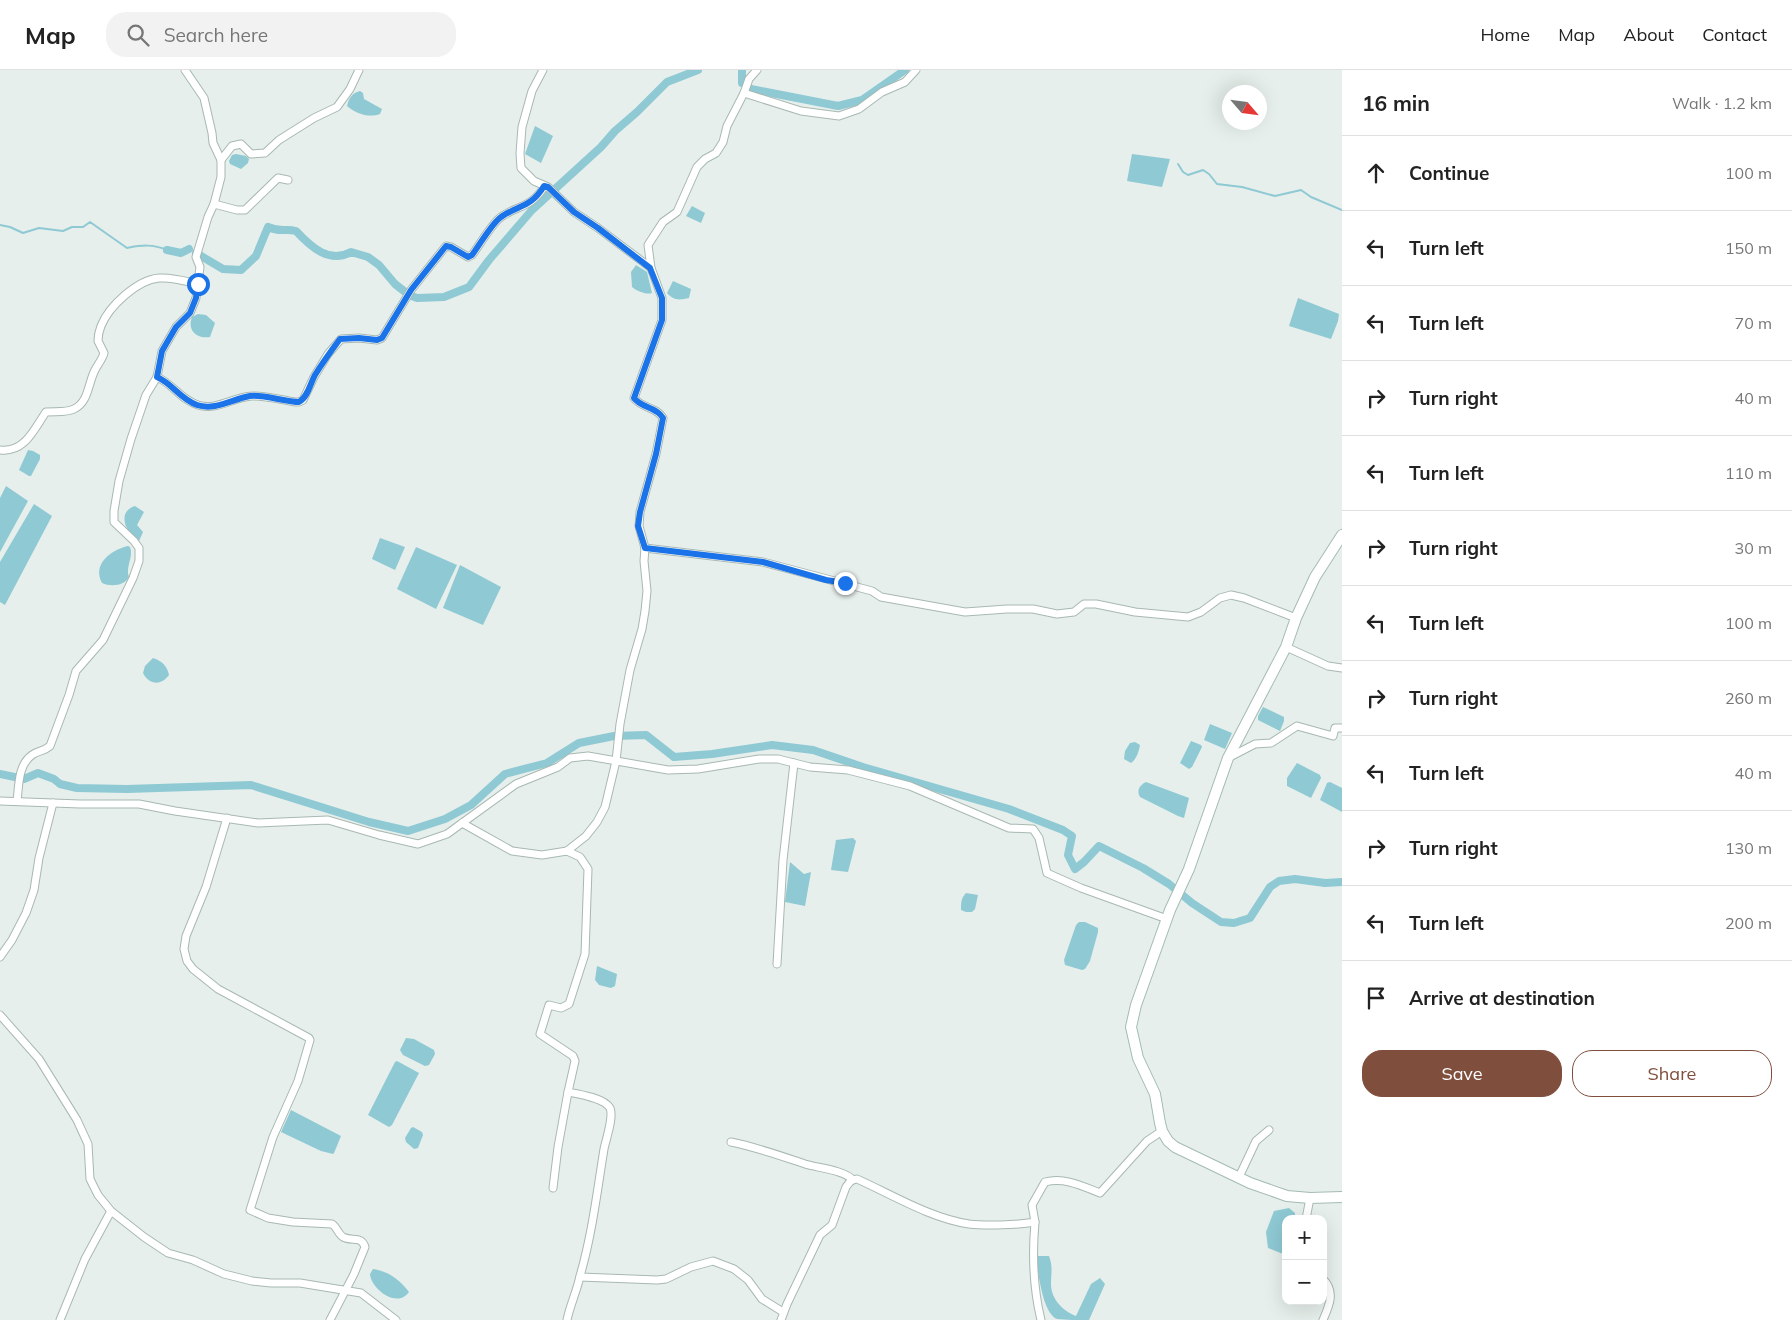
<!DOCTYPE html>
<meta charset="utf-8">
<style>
:root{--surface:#fff;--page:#f2f2f2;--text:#222;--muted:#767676;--line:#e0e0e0;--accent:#804e3d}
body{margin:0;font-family:Mulish,sans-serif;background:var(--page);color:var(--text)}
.controls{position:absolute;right:15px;bottom:15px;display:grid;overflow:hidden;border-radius:10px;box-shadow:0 5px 20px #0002}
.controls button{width:45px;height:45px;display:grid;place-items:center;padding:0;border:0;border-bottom:1px solid var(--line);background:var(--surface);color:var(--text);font:25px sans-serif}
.compass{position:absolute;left:1222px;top:15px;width:45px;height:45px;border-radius:50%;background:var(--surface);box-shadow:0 5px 20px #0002;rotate:118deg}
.stop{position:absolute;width:15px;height:15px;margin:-11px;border:4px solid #1a73e8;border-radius:50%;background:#fff}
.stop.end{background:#1a73e8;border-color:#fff;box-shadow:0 1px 5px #0008}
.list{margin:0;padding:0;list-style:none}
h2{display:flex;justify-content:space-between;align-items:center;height:65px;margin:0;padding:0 20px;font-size:21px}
h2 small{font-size:16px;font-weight:400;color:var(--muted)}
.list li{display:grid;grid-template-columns:32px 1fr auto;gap:15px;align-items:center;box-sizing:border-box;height:75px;padding:0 20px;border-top:1px solid var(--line)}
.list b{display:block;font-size:19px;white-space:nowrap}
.list em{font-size:16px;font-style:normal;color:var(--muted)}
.actions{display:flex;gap:10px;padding:15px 20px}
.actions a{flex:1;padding:11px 0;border:1px solid var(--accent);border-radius:20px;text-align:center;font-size:18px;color:var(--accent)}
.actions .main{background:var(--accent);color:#fff}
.icon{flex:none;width:28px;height:28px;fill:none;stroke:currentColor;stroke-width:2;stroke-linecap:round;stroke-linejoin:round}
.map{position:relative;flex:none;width:1342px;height:1250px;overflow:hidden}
header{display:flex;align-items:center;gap:30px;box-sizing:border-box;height:70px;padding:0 25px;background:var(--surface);border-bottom:1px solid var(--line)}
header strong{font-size:24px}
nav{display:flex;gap:28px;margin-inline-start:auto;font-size:18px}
.search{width:350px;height:45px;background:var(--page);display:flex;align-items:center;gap:12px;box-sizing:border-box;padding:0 18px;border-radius:20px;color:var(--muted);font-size:19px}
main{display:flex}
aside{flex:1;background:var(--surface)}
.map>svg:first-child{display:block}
.water{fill:#8ec9d4}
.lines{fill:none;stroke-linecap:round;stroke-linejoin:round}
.stream{stroke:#8ec9d4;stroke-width:2}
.canal{stroke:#8ec9d4;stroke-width:8}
.street-casing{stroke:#a8b8b2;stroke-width:9}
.secondary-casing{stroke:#a4bbb3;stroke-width:12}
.street{stroke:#fff;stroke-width:7}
.secondary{stroke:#fff;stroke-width:10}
.route{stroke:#1a73e8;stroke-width:6}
</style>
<header>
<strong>Map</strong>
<div class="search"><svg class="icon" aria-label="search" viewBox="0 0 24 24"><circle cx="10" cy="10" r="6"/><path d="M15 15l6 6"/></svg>Search here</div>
<nav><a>Home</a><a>Map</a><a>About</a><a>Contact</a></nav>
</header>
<main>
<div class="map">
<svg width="1342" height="1250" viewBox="0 0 1342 1250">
<rect width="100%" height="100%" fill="#e6efeb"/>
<!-- water -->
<g class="water">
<path d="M 360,21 L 363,23 L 364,29 L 382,39 L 380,44 C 369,48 356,44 347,36 C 349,28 352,23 360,21 Z"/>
<polygon points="535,56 553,66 541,93 525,84"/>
<polygon points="236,84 246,86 249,89 248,93 241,99 230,94 229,91 232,85"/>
<polygon points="1132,84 1170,89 1162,117 1127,111"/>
<polygon points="692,136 705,143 701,153 686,146"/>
<path d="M 636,195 L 647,202 L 652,223 C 646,225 637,221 632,217 L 631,202 Z"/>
<path d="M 673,211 L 691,219 L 689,228 C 680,230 674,231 667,223 Z"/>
<polygon points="1298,228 1339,244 1338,251 1331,269 1289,256"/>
<path d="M 198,244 L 206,245 L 215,253 L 210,267 C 196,269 187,260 192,247 Z"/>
<polygon points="28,380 33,381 40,385 40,389 31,406 29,406 19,400"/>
<polygon points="6,416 28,431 0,482 0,428"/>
<polygon points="34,434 52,446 5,535 0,532 0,492"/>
<path d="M 135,436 L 144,442 L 137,455 L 143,462 L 139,471 C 126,464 116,442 135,436 Z"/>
<polygon points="380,468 405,477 395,500 372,489"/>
<path d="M 128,476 L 130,477 C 134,487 125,497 129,507 C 124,516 111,517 102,513 C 92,494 111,480 128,476 Z"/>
<polygon points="416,477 457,495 436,539 397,519"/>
<polygon points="460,495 501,517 483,555 443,538"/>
<path d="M 153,588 C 162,591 167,596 169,605 C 161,616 149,615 143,603 L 145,596 Z"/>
<polygon points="1263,637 1284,647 1284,651 1280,661 1258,650 1258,646"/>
<polygon points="1210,654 1232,663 1225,679 1204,670"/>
<polygon points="1191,671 1201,675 1202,677 1192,697 1189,699 1180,693"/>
<path d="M 1135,672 L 1140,675 C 1139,681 1136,690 1131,693 L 1124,689 L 1125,681 L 1130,673 Z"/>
<polygon points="1297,693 1320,705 1321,708 1311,728 1287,716 1287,708"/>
<path d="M 1146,712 L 1189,728 L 1184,748 L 1178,746 L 1140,727 C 1136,720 1140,715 1146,712 Z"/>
<polygon points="1330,712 1342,718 1342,742 1320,730 1327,713"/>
<polygon points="853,768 856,771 848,802 831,800 836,770"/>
<polygon points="790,792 804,804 811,802 805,836 785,832"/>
<path d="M 966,823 L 978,825 L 975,839 L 972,842 L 966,842 L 961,840 C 961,833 961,828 966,823 Z"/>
<polygon points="1079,852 1085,852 1098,858 1098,862 1090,891 1085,899 1082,900 1065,895 1064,890 1076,855"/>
<polygon points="597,896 617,904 615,916 611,918 599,915 595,910"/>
<polygon points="406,968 414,969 434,980 435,984 429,995 425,996 403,985 400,980"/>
<polygon points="397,991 419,1003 392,1055 389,1057 368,1045 395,992"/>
<polygon points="291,1040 341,1066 334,1083 333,1084 321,1081 281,1062"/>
<polygon points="413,1057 422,1062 423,1065 418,1078 414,1079 406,1072 405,1068 411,1058"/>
<polygon points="1289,1138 1295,1143 1295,1149 1286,1149 1286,1183 1283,1184 1268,1178 1266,1162 1274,1141"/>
<path d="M 1036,1186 L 1049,1186 C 1053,1196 1051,1204 1051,1214 C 1051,1229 1063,1241 1076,1246 L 1091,1214 L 1100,1208 L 1105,1214 L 1089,1250 C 1080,1250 1065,1250 1057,1249 C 1042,1243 1038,1200 1036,1186 Z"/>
<path d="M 373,1199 C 388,1201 400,1210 409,1222 C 397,1239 371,1219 370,1204 Z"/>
</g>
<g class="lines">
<!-- stream -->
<g class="stream">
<polyline points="1178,94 1183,102 1188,105 1203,100 1209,104 1217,114 1242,117 1275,126 1301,120 1311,127 1342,140"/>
<path d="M 0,155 L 10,157 L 23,163 L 39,158 L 63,161 L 72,157 L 83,157 L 90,152 L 127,178 C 142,175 153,174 167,180"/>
</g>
<!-- canal -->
<g class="canal">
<polyline points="742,13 742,0"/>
<polyline points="751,19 838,36 862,30 905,0"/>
<polyline points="167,180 181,183 189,179"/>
<path d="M 196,183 L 223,199 L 241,200 L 256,186 L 268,157 C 281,163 285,158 296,161 C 311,177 329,194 351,182 L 368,187 L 379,195 L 395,214 L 409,225 L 417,228 L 444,227 L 469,217 L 489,190 L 532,140 L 601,77 L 615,61 L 637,42 L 667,12 L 698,0"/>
<polyline points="0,704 24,709 38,703 54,709 60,714 77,718 127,719 251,715 369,752 408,761 445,749 471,735 505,704 547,693 579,673 614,666 646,665 674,687 712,684 772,675 813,680 863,697 1009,739 1063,760 1072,766 1068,785 1075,799 1084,792 1099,776 1143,798 1169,814 1192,833 1221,852 1234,853 1250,848 1270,817 1279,811 1295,809 1325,813 1342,812"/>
</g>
<!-- street casing -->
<g class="street-casing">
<g id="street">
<path d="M 185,0 L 204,28 L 212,63 L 213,73 L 221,90 L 221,107 L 214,134 L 208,147 L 196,187 L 200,197 L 196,228 L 190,243 L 176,257 L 162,281 L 157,307 C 173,314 181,330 198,335 C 217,341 233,327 252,326 C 264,325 282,330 295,332 L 299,332 L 303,330 L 314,307 L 328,284 L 341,269 L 359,268 L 377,270 L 382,268 L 411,220 L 446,176 L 451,177 L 468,187 L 472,185 C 479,176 492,153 501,147 C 518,135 531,138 544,117"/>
<polyline points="744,23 749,9 757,0"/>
<polyline points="221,90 232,76 241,74 251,84 265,83 279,70 314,48 337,37 350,19 359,0"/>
<polyline points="214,134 237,140 245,140 278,108 288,110"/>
<polyline points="651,198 648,175 663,152 677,142 697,97 705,89 716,83 723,72 727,56 744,23 801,41 839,46 859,39 882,22 905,12 916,0"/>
<path d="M 0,380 C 25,383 34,359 46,342 C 55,341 66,343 74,339 C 89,332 88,313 95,300 C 98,294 102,290 104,283 L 98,271 C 98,266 99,261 101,256 C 109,236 137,210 159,208 C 172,207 185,211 198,214"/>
<polyline points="645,478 763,492 872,521 881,527 965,542 1007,539 1033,539 1057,544 1074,542 1084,534 1096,534 1135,542 1188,547 1201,542 1220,528 1231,525 1244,528 1296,548"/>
<polyline points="1286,577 1328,596 1342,598"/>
<polyline points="1228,688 1255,674 1271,673 1297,656 1333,666 1335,658 1342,658"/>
<polyline points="0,731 80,734 139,734 175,741 258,753 328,750 379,765 418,774 447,764 516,714 558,697 570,688 588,686 668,700 698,699 759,689 778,689 810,697 848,700 910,716 1009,758 1033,759 1039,768 1047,803 1081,818 1167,849"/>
<path d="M 17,731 C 19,715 18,695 32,685 C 39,680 43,682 50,676 L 69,625 L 76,601 L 103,570 L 133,508 L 139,491 L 139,478 L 134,471 L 114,452 L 114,441 L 119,411 L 131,369 L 146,325 L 157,307"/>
<path d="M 227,748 L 206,817 L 186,866 L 184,879 L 187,891 L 193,899 L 218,919 L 309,968 L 310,970 L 298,1011 L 273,1067 L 250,1140 L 268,1148 L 293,1152 L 332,1154 C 337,1157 338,1164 343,1167 C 352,1172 361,1165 365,1177 L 354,1204 L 330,1250"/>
<path d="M 462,753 L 512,781 L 542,785 L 567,781 L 586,766 L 597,752 L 605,737 L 616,691 L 620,654 L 630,600 L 642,559 L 645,541 L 647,521 L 644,491 L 645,478 L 639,456 L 640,442 L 656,384 L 663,348 C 657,337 641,338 634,328 L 662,250 L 662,228 L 651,198 L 598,158 L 574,142 L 548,117 L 534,111 L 521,98 L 520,83 L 522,57 L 532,21 L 543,0"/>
<polyline points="0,887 12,870 26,843 34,820 39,788 53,733"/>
<polyline points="777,894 783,790 794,693"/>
<polyline points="0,945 39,989 77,1050 88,1074 90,1109 98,1125 111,1141 144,1167 168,1183 193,1190 224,1204 252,1211 271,1213 300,1213 361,1223 396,1250"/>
<path d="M 731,1072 C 756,1077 781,1086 805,1094 C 818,1098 844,1100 853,1110"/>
<polyline points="1239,1107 1256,1071 1269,1060"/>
<polyline points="553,1118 558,1077 568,1022"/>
<polyline points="1306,1149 1310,1128"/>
<path d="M 1035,1152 C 1032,1186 1033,1217 1041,1250"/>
<polyline points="580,1207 657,1210 666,1209 691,1197 713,1191 734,1199 748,1210 762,1229 783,1242"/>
<polyline points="60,1250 85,1189 111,1141"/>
<path d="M 567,1250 C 570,1235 577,1221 580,1206 C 592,1165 597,1122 604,1079 C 606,1069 614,1047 610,1038 C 604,1028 579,1024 568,1022 L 575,991 L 573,986 L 540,964 L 549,935 L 561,938 L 569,934 L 585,884 L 588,799 L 580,787 L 567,781"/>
<path d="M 781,1250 L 787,1234 L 820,1165 L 832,1155 L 846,1117 C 849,1113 851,1109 857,1109 C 893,1125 930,1148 969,1154 C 986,1156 1017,1155 1035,1152 L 1032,1135 L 1045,1112 C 1065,1107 1082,1116 1100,1123 L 1147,1071 L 1162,1061"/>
<path d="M 1323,1250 C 1329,1236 1336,1222 1323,1209"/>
</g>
</g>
<!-- secondary casing -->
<g class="secondary-casing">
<polyline id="secondary" points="1342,465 1315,507 1296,548 1286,577 1228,688 1189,799 1170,840 1136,935 1131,957 1138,988 1155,1024 1160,1053 1162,1061 1168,1071 1175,1077 1250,1113 1287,1126 1310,1128 1342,1127"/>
</g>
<!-- street -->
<use href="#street" class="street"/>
<!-- secondary -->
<use href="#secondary" class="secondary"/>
</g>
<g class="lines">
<!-- route -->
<path class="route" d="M 198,214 L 196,228 L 190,243 L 176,257 L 162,281 L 157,307 C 173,314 180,329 197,335 C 215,341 232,329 250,326 C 262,324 286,332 299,332 C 308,327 310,314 315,305 C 323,292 331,281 340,269 L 359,268 L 377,270 L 382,268 L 411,220 L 446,176 L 451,177 L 468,187 L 472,185 C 479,176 492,153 501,147 C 518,135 531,138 544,116 L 548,117 L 574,142 L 598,158 L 650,198 L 662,228 L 662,250 L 634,328 C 641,338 657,337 663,348 L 656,384 L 640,442 L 638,456 L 645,478 L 763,492 L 826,510 L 845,513"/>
</g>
</svg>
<div class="controls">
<button>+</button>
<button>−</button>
</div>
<svg class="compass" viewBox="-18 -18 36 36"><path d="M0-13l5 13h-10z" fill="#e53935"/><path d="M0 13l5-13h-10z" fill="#767676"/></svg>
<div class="stop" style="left:198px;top:214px"></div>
<div class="stop end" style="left:845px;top:513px"></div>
</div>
<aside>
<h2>16 min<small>Walk · 1.2 km</small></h2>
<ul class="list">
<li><svg class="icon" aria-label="ahead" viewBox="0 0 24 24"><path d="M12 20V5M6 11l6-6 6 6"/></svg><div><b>Continue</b></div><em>100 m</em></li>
<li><svg class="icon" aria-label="left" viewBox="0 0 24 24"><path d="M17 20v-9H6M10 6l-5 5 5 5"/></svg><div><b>Turn left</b></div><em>150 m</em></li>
<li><svg class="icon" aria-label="left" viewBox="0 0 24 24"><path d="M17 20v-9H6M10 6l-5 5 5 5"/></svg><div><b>Turn left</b></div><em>70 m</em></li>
<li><svg class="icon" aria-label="right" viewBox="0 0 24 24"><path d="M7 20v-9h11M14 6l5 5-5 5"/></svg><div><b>Turn right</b></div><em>40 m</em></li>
<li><svg class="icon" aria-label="left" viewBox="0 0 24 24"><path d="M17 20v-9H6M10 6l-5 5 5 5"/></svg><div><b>Turn left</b></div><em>110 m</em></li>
<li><svg class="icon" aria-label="right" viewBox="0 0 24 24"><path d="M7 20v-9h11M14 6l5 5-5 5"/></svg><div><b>Turn right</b></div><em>30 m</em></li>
<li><svg class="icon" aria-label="left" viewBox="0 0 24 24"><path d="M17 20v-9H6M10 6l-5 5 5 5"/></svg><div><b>Turn left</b></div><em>100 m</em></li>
<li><svg class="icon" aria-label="right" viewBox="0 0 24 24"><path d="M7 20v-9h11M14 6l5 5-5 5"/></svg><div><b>Turn right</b></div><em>260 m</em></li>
<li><svg class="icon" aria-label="left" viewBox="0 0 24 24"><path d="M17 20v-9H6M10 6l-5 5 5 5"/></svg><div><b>Turn left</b></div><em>40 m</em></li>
<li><svg class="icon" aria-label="right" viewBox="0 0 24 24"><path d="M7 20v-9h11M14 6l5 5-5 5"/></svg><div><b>Turn right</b></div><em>130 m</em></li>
<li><svg class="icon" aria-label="left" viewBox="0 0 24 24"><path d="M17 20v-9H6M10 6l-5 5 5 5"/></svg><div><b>Turn left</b></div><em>200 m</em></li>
<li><svg class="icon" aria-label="arrive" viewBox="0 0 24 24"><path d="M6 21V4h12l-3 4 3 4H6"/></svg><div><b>Arrive at destination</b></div></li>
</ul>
<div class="actions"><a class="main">Save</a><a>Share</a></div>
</aside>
</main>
